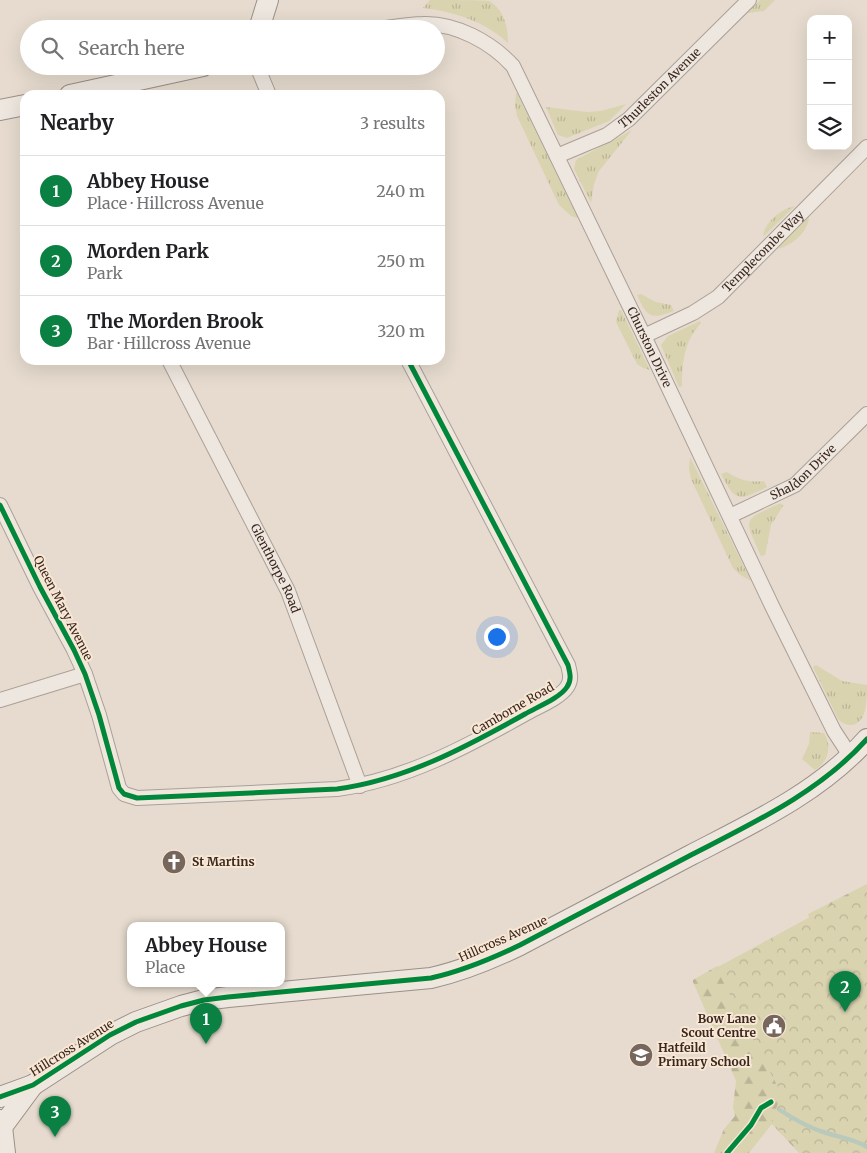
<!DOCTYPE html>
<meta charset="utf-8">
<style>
:root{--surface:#fff;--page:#f2f2f2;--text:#202124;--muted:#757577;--line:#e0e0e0;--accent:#0b8043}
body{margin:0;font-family:Merriweather,serif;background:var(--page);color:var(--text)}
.controls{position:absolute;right:15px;top:15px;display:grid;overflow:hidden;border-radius:10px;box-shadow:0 5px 20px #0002}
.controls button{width:45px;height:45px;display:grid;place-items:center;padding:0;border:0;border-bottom:1px solid var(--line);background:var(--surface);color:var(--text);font:25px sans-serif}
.you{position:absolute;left:496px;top:636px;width:18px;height:18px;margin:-12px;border:4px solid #fff;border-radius:50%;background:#1a73e8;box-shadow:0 0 0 8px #1a73e833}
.badge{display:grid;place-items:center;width:32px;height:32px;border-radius:50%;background:var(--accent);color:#fff;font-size:16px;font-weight:700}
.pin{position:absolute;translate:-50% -41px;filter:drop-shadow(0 1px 2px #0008)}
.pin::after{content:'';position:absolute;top:26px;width:18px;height:15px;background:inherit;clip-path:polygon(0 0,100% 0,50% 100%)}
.popup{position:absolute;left:127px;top:922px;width:158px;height:65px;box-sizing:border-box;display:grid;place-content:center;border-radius:10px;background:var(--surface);filter:drop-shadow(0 1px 4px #0005);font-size:16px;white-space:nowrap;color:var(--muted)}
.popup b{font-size:19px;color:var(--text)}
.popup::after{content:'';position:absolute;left:50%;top:100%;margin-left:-10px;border:10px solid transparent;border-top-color:var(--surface)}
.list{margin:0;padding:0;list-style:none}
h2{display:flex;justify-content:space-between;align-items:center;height:65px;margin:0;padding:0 20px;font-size:21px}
h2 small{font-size:16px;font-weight:400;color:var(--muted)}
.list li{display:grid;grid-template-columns:32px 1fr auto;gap:15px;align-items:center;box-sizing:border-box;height:70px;padding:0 20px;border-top:1px solid var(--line)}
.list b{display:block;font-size:19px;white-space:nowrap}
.list p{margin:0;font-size:16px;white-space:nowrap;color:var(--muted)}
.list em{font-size:16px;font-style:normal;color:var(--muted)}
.icon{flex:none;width:28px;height:28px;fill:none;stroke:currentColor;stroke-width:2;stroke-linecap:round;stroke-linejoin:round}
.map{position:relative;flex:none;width:867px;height:1153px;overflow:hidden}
.search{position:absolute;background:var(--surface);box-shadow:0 5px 20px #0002;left:20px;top:20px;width:425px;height:55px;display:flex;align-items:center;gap:12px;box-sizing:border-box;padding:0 18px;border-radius:28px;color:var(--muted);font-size:19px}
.panel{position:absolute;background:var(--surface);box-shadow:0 5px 20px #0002;left:20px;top:90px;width:425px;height:275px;border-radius:15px}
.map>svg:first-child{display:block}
.grass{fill:url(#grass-tufts)}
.forest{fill:url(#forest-firs)}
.park{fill:url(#park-crowns)}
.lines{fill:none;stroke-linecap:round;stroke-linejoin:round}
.stream{stroke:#b9cabd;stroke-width:4.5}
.street-casing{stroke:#aba097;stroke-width:16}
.secondary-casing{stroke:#9b9086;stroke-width:22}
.street{stroke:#eee7df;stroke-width:14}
.secondary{stroke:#eee7df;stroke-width:20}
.cycleway-casing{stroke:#f7e7d4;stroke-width:8}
.cycleway{stroke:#00873e;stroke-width:5}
.labels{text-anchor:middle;stroke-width:4;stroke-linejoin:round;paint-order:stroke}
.street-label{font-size:12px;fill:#3b271e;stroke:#f7e7d4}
.poi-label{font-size:12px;font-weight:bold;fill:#3b271e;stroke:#f7e7d4;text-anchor:start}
</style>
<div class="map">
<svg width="867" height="1153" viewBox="0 0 867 1153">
<defs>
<pattern id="grass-tufts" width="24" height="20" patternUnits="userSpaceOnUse" patternTransform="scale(1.25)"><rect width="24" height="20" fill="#d9d3b0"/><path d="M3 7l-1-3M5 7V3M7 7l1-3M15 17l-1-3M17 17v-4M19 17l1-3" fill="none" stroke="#bbb597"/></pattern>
<pattern id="forest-firs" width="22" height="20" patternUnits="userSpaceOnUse" patternTransform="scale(1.25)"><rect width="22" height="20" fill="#d9d3b0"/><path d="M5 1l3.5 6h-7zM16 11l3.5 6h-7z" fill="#bbb597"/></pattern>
<pattern id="park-crowns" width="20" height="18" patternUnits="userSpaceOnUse" patternTransform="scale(1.25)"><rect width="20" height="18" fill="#d9d3b0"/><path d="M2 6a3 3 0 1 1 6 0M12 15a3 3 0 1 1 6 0" fill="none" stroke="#bbb597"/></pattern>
</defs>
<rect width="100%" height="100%" fill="#e6dbce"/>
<!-- grass -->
<g class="grass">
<path d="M 430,0 C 441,0 482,0 489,1 C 504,9 508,27 508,42 L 508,43 C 484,21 455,12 423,8 Z"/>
<polygon points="760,0 775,0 764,11 747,13"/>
<polygon points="516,93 517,93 578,218 571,216 559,205 517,116 515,105"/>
<polygon points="626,104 609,121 567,138 558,135 546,107 587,112 601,111"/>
<polygon points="632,130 599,171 594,184 591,203 574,169 576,160"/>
<path d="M 795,206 L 763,237 C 764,222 781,209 795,206 Z"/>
<path d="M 809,217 C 808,232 792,246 777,249 Z"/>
<path d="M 641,294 L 656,302 L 671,305 L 674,311 C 650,320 647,317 637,295 Z"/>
<polygon points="619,310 621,310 650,370 643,368 637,364 616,322"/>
<path d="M 700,321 L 701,323 C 684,341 682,363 682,386 L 679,387 L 661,345 L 668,336 Z"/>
<polygon points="690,457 751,581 739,574 733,568 691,479 689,468"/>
<path d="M 727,472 C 739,480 750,483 764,481 L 767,487 C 740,500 736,504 721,474 Z"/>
<path d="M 781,503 L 783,506 L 771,525 L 765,555 L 761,556 C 744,517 741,521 781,503 Z"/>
<path d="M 816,665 L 842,681 L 867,685 C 867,700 867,723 852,725 C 846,725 842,723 838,719 L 813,667 Z"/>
<path d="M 810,732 L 824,733 C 832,746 829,761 815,770 L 802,759 L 809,744 Z"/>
</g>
<!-- forest -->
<polygon class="forest" points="867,884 867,1153 799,1153 772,1124 749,1153 714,1153 724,1129 735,1116 733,1107 736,1081 693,982 693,980 717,966 721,967 815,937 808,914"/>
<!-- park -->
<polygon class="park" points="867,886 867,1153 801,1153 772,1122 781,1093 716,968"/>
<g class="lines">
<!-- stream -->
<path class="stream" d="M 780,1110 C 795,1120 809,1128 826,1133 C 839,1137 855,1139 867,1147"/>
<!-- street casing -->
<g class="street-casing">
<g id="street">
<path id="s1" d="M 380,29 C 394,27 409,24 423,24 C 456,23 491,42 513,66 L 644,336 L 772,606 L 834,731 L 851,757"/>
<polyline points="257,66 269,95"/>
<path id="s2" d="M 557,156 L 607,135 L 629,119 L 749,0"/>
<path id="s3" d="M 644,336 L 693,313 L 718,297 L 867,147"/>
<path id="s4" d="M 169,360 L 288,591 L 360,786"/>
<path d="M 0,505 L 40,587 L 74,650 L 85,674 L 99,715 L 119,788 L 124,794 L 137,798 L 337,789 C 405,780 466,747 525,714 C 537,707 560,698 567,687 C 572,680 570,673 568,665 L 408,360"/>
<path id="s5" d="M 730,516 L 795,485 L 867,414"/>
<polyline points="0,700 85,674"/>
</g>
</g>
<!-- secondary casing -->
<g class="secondary-casing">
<g id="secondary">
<polyline points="259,29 268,0"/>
<polyline points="70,95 203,66"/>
<polyline points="0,110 25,105"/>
<path d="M 0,1097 L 33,1085 L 110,1035 L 136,1022 L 181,1006 L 204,1000 L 228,997 L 431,978 C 462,971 491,959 520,945 C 577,915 634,885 691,855 C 753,823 820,792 867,739"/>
<polyline points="0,1120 2,1127 5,1153"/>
<polyline points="2,1127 33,1085"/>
</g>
</g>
<!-- street -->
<use href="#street" class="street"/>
<!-- secondary -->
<use href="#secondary" class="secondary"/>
<!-- cycleway casing -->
<g class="cycleway-casing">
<g id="cycleway">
<path d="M 0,505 L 40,587 L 74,650 L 85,674 L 99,715 L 119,788 L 124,794 L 137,798 L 337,789 C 405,780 466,747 525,714 C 537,707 560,698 567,687 C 572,680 570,673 568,665 L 408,360"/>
<path d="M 0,1097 L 33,1085 L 110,1035 L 136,1022 L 181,1006 L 204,1000 L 228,997 L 431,978 C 462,971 491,959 520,945 C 577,915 634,885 691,855 C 753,823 820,792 867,739"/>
<polyline points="727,1153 751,1125 761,1108 771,1102"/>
</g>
</g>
<!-- cycleway -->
<use href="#cycleway" class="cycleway"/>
</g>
<!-- icons -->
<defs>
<g id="church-disc" transform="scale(1.25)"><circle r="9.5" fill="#77665c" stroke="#f7e7d4"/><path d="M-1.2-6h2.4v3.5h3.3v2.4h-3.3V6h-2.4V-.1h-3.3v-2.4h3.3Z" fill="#fff"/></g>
<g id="civic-disc" transform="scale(1.25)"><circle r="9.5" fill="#77665c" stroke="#f7e7d4"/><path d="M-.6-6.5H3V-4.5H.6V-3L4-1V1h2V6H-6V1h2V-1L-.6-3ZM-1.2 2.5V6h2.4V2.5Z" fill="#fff"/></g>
<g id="school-disc" transform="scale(1.25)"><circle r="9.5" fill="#77665c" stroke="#f7e7d4"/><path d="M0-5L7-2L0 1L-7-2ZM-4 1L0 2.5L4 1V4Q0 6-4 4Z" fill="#fff"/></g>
</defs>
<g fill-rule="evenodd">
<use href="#church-disc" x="174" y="862"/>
<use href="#civic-disc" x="774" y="1026"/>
<use href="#school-disc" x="641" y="1055"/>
</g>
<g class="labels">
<!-- street labels -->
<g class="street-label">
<text dy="4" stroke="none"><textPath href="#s2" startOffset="125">Thurleston Avenue</textPath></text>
<text dy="4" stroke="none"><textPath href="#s3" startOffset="148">Templecombe Way</textPath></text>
<text dy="4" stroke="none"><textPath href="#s1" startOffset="458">Churston Drive</textPath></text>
<text dy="4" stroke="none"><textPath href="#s5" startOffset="86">Shaldon Drive</textPath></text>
<text dy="4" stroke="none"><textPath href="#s4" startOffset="234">Glenthorpe Road</textPath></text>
<text transform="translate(63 608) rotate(63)" y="4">Queen Mary Avenue</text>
<text transform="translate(513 709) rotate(-30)" y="4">Camborne Road</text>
<text transform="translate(503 939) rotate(-24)" y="4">Hillcross Avenue</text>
<text transform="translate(72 1048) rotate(-32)" y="4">Hillcross Avenue</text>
</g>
<!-- poi labels -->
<g class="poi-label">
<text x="192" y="866">St Martins</text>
<text x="756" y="1023" text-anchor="end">Bow Lane<tspan x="756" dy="14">Scout Centre</tspan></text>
<text x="658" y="1052">Hatfeild<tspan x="658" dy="14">Primary School</tspan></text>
</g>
</g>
</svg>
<div class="controls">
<button>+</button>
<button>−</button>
<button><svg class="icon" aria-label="layers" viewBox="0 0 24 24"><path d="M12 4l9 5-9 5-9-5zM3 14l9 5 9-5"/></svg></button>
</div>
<div class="you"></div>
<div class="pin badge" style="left:206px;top:1044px">1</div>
<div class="popup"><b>Abbey House</b>Place</div>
<div class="pin badge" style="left:845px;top:1012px">2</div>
<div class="pin badge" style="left:55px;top:1137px">3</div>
<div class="search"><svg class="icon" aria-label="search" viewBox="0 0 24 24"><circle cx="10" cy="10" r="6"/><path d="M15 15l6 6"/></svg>Search here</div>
<section class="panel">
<h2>Nearby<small>3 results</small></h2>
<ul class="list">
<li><span class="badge">1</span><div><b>Abbey House</b><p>Place · Hillcross Avenue</p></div><em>240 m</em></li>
<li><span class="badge">2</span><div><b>Morden Park</b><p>Park</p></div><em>250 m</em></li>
<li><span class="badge">3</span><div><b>The Morden Brook</b><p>Bar · Hillcross Avenue</p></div><em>320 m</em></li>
</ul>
</section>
</div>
